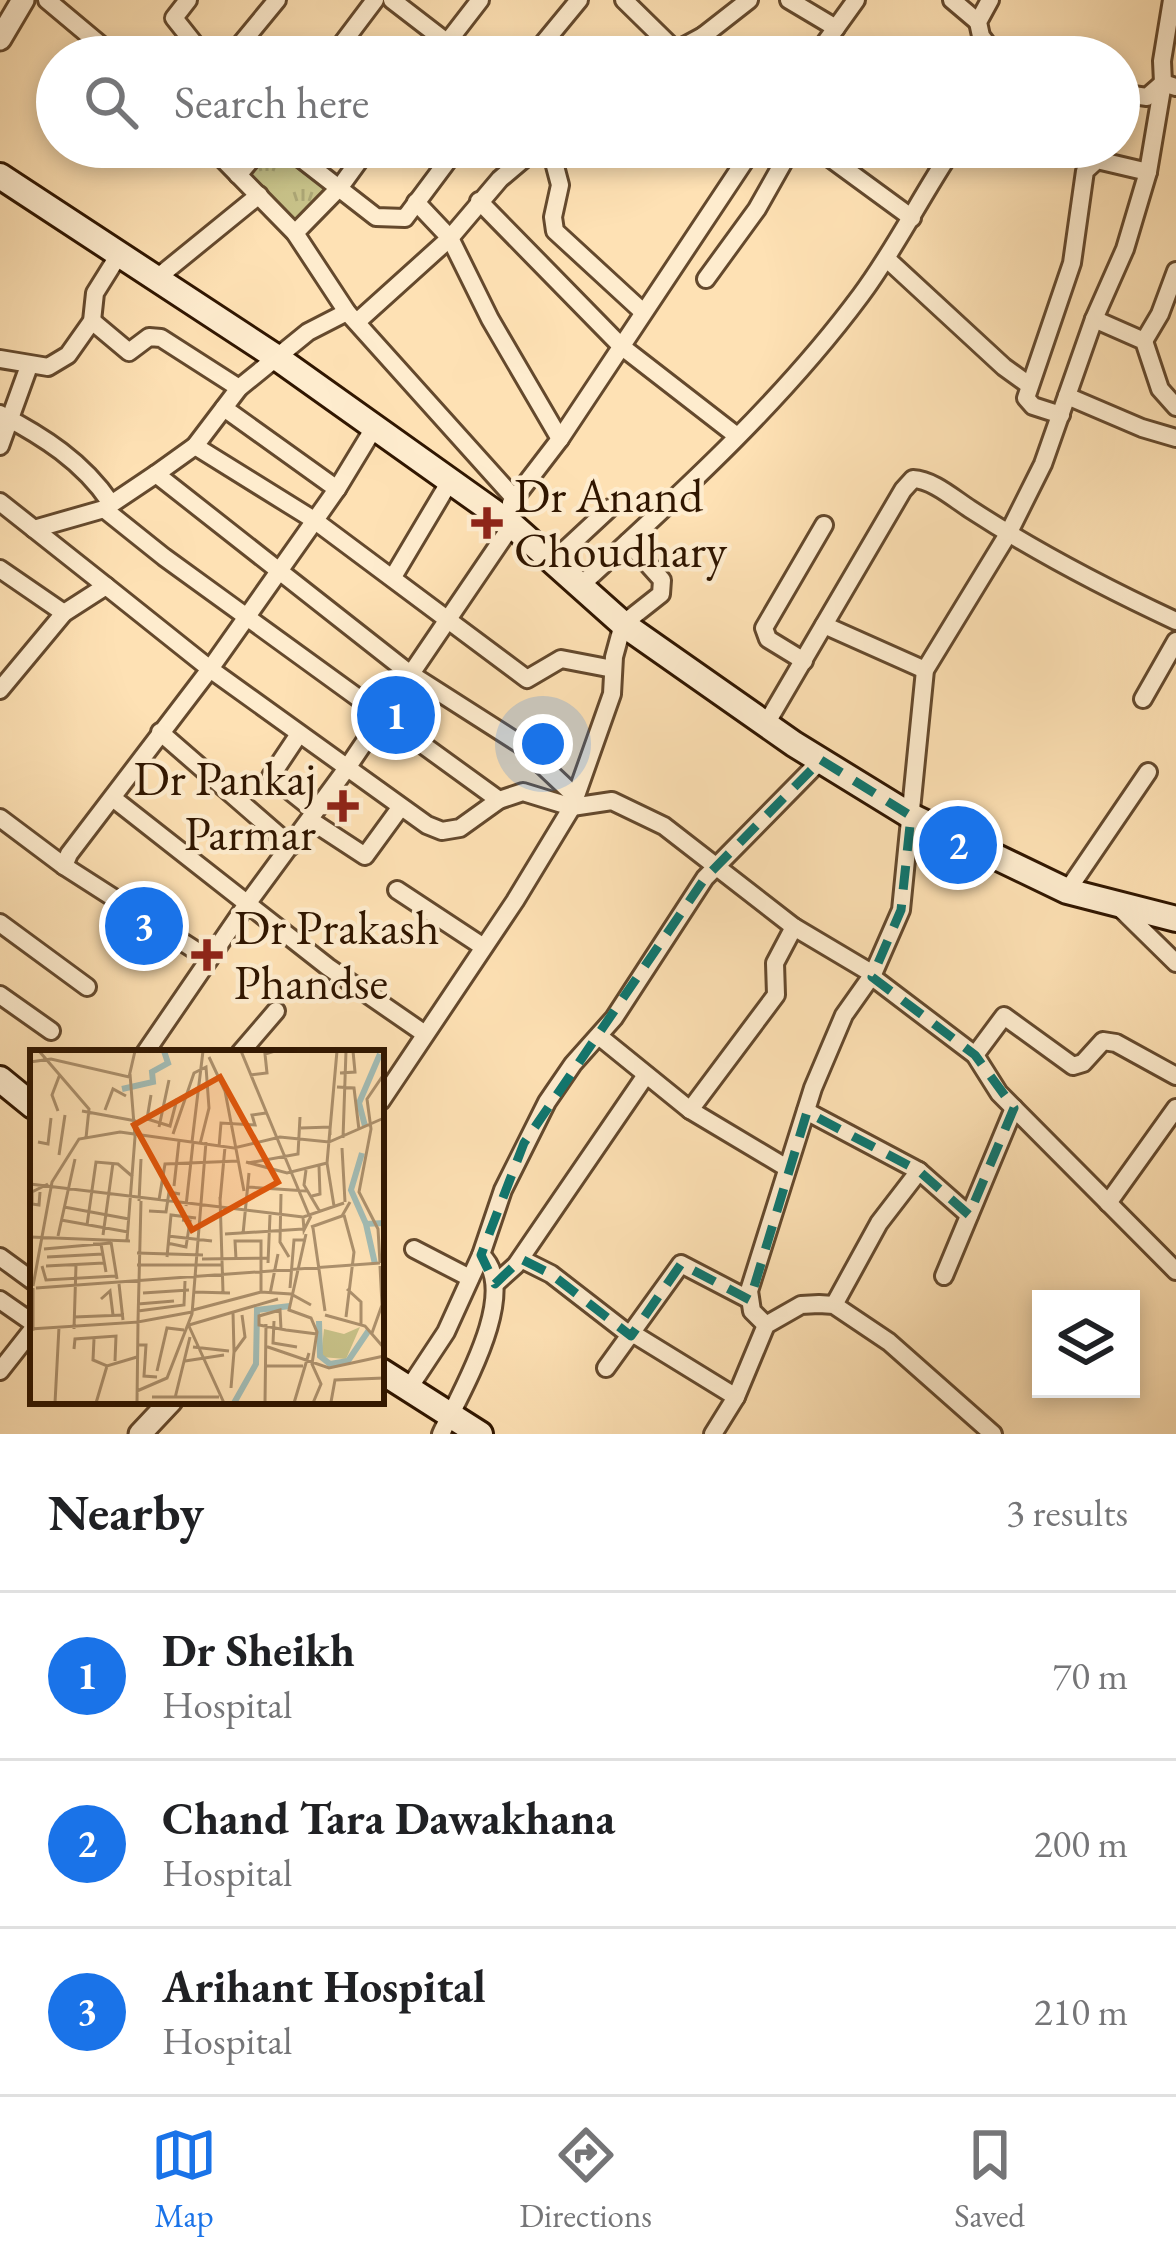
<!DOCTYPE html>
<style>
:root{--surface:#fff;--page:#f2f2f2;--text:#202124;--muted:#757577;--line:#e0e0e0;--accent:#1a73e8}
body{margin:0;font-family:"EB Garamond",serif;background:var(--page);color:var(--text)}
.controls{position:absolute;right:36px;bottom:36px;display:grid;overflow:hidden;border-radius:0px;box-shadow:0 6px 18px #0003}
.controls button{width:108px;height:108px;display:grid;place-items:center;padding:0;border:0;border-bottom:3px solid var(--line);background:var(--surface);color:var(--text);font:60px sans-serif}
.you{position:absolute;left:543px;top:744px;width:42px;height:42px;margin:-30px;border:9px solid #fff;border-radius:50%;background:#1a73e8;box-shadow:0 0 0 18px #1a73e833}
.badge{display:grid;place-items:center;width:78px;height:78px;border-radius:50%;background:var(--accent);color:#fff;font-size:39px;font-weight:700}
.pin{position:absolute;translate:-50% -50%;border:6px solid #fff;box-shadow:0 3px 12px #0006}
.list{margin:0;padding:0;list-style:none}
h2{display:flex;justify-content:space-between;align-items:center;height:156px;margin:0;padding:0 48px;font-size:51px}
h2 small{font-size:39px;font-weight:400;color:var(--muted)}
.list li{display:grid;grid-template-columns:78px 1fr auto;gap:36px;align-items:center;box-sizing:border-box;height:168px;padding:0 48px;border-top:3px solid var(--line)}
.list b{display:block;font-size:45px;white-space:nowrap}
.list p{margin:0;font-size:39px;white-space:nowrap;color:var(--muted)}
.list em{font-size:39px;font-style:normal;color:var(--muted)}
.icon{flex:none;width:66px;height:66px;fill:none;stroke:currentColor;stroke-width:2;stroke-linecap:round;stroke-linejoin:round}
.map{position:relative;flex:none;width:1176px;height:1434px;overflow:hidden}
.search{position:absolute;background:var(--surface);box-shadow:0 6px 18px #0003;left:36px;right:36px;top:36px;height:132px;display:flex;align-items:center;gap:30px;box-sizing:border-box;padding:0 42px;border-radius:66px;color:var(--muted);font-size:45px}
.sheet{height:660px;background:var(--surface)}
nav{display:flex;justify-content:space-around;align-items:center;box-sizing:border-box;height:168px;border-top:3px solid var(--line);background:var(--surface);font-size:33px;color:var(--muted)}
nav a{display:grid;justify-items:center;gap:6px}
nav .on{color:var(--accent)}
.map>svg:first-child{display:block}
.park{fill:url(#park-tufts);stroke:#7c6c44;stroke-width:3}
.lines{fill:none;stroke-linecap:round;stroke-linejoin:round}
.minor-casing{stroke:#64492d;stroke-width:22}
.tertiary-casing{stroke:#64492d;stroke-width:27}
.secondary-casing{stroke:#301600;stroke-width:30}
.minor{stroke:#feecce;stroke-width:16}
.tertiary{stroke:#feecce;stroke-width:21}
.secondary{stroke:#feecce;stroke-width:24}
.marked{fill:none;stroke:#0f766e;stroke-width:9;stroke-dasharray:24 15;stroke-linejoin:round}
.poi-dot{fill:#8f2418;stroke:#feecce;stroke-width:4.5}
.labels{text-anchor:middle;stroke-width:9;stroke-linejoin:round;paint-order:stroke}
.poi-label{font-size:48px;fill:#301600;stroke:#feecce;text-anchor:start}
.inset-river{fill:none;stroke:#a2bcb5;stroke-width:6}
.inset-road{fill:none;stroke:#ac906c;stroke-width:3}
.view{fill:#df560b;fill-opacity:0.15;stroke:#df560b;stroke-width:6}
.inset-edge{fill:none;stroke:#301600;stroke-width:6}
</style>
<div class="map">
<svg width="1176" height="1434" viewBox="0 0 1176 1434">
<defs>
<pattern id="park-tufts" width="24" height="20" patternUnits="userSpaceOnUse" patternTransform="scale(3)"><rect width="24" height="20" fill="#c7c188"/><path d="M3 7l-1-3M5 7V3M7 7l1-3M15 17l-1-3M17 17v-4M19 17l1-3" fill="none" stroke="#aba574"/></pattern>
</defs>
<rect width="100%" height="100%" fill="#fee1b4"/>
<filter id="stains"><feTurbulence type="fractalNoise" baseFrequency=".00167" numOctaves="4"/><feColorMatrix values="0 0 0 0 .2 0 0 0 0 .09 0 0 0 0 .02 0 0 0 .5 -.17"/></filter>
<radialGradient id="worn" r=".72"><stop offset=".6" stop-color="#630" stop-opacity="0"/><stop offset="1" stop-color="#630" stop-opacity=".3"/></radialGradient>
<!-- park -->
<polygon class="park" points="274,150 329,191 292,227 246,178"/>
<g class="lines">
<!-- minor casing -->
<g class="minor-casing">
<g id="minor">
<polyline points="47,0 115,57"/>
<polyline points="188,0 174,18 205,57"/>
<polyline points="392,0 466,57"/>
<polyline points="624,0 675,50"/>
<polyline points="789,0 836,28"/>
<polyline points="952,0 978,22"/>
<polyline points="990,0 978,22 981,36 997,57"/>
<polyline points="703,36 724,57"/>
<polyline points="230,57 277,0"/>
<polyline points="332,57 375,0"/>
<polyline points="436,57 480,0"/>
<polyline points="532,57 579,0"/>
<polyline points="664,57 703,36 749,0"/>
<polyline points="815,57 856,0"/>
<polyline points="1119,93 1147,97 1163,83 1176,87"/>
<polyline points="211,147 295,233 347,312 515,499"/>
<polyline points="286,147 376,217 405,218 458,147"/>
<polyline points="550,147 560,185 553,217 555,231 643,312"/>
<polyline points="815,147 912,218"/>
<polyline points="238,175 262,147"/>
<polyline points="479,201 621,346 737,436"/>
<polyline points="416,202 450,238 490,319 560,439"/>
<polyline points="295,233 340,187 369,147"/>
<polyline points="887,259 1004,367 1029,385"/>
<polyline points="157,278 259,195"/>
<polyline points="706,279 757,209 792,147"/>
<polyline points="1094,319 1144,341 1160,389 1176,407"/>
<polyline points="92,321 129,352 149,337 161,338 239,388"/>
<polyline points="358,321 450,238 500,179 538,147"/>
<polyline points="1144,341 1160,314 1176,271"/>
<polyline points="0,359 48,367 68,355 92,321 95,293 120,253"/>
<polyline points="1067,396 1142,428 1176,438"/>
<polyline points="224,408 337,489"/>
<path d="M 0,414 C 43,436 83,462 110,502"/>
<polyline points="1061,415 1033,406 1026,398 1072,263 1085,171 1097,160 1148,172"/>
<polyline points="0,446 29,366"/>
<polyline points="195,446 314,520 527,679 561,659 613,669"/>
<polyline points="156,474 409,673 520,744 575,796"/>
<polyline points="0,502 106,586"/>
<polyline points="511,503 560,439 754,147"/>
<polyline points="104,509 164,557 499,800"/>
<polyline points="34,529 104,509 156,474 195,446 239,388 308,332 347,312"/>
<polyline points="553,561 610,508"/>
<polyline points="0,569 64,613"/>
<polyline points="393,577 450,481"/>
<path d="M 579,587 C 678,496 781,403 861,295 C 896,248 921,196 954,147"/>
<polyline points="824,625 925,670"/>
<polyline points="804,661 768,639 764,628 824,525"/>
<polyline points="0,690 64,613 106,586 210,669 427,825 442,831 460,828 499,800 523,792 572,807 612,801 664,826 794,927 873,974"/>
<polyline points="1143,699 1176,641"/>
<path d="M 766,724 L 903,490 L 913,479 C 933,480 953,498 970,509 C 1036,552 1105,588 1176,621"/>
<polyline points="160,732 291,846"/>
<polyline points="299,734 271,776 315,811"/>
<polyline points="114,799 328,967 425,1034"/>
<polyline points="0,818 64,866 209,959"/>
<polyline points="310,820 365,856 400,808"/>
<polyline points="64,866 69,854 210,669 337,489 374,428"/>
<polyline points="397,890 482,946"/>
<polyline points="1067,891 1148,772"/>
<polyline points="1119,907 1176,963"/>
<polyline points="0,923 87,987"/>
<polyline points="871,976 975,1055 999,1093 1176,1271"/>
<polyline points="0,995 51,1031"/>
<polyline points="600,1037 690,1110 787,1168"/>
<polyline points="145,1053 247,904 347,768 512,525"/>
<polyline points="240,1053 276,1011"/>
<polyline points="975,1055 1004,1016 1073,1066 1083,1063 1103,1041 1116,1043 1176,1076"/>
<polyline points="381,1101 515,901 572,807 612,694 614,657 623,624 661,594 662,580 628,542"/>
<polyline points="690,1110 776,995 775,963 794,927"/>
<polyline points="806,1111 919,1171 969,1215"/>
<polyline points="1108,1203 1176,1108"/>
<polyline points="414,1249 470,1278"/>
<polyline points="0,1257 33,1281"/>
<polyline points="521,1259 551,1274 631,1336"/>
<polyline points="944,1276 1014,1108"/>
<polyline points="495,1284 516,1265 646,1075"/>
<polyline points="0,1300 33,1323"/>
<polyline points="834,1305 879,1223 919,1171"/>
<polyline points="766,1325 752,1311 749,1291 813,1088 844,1015 873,974 901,910 925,670 1008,534 1043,464 1094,319 1125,249 1148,172 1163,83 1162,61 1172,0"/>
<polyline points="632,1333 736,1397"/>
<polyline points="606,1368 681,1264 750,1300"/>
<polyline points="0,1371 33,1329"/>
<polyline points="407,1391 446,1332 481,1255 503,1190 547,1102 573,1064 614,1018 705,878 821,760"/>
<path d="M 441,1434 C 459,1395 522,1291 481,1255"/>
<polyline points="713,1434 736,1397 766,1325 801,1305 819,1304 834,1305 889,1342 993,1434"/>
</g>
</g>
<!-- tertiary casing -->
<g class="tertiary-casing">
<g id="tertiary">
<polyline points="0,39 23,0"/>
<polyline points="140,1434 171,1401"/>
</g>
</g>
<!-- secondary casing -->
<g class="secondary-casing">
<g id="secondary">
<polyline points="0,176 276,357 512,525 623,624 794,744 911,816 1067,891 1176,919"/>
<polyline points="0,1079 33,1106"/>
<polyline points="381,1371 480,1434"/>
</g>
</g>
<!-- minor -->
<use href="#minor" class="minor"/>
<!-- tertiary -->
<use href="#tertiary" class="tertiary"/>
<!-- secondary -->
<use href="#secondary" class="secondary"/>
</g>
<!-- marked area -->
<path class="marked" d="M 821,760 L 911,816 L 901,910 L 872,977 L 975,1055 L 1014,1108 L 969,1215 L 919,1171 L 807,1112 L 750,1300 L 681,1264 L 631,1336 L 551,1274 L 521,1259 L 495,1284 L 481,1255 L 524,1143 L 705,878 Z"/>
<!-- markers -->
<g class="poi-dot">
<path d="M481 505h12v12h12v12h-12v12h-12v-12h-12v-12h12z"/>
<path d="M337 788h12v12h12v12h-12v12h-12v-12h-12v-12h12z"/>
<path d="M201 937h12v12h12v12h-12v12h-12v-12h-12v-12h12z"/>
</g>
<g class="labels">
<!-- poi labels -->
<g class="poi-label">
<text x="514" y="512">Dr Anand<tspan x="514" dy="55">Choudhary</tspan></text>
<text x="316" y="795" text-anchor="end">Dr Pankaj<tspan x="316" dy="55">Parmar</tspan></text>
<text x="234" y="944">Dr Prakash<tspan x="234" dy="55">Phandse</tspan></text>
</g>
</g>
<!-- overview -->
<g transform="translate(30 1050)">
<rect width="354" height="354" fill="#fee1b4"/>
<path d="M 330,277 L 316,309 L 291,307 L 294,279 L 314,284 Z" fill="#c7c188"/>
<path class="inset-river" d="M 92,39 L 123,32 L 122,22 L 138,13 L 134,1M 335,76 L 329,53 L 350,4M 332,103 L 321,140 L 336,174 L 354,173M 336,174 L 345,214M 289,271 L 290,306 L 300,314 L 318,311 L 339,280M 204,353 L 226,314 L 227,260 L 260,256"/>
<path class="inset-road" d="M 9,1 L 59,59 L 56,88M 211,1 L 247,88M 179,7 L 195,41 L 214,141M 0,12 L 21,9 L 99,27 L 105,1M 310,23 L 325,22 L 323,1M 220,25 L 237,23 L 235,4 L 245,1M 307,37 L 324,38 L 329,80M 121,45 L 117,69 L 140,76 L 147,49M 75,60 L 83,39 L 96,46M 28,61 L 22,45 L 30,24M 52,61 L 106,71M 129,77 L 139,30M 271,78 L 300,77 L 300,85M 143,84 L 164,23 L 176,17 L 179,58 L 170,94M 247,88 L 279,165M 313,88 L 316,1M 8,92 L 18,94 L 21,68M 162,92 L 173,1M 189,97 L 191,73 L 225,75 L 222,65 L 236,63M 312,98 L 315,152M 29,105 L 35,65M 216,112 L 257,123 L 297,113M 218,113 L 268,104 L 270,67M 276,120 L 274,135 L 290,162M 0,134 L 273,167M 144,136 L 149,91M 218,137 L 277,141M 10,142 L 9,155 L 2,154 L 2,142 L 18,134M 251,144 L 250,192 L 259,207M 282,146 L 290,144 L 289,116M 190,147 L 193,242M 129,150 L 135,114 L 208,111M 109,151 L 111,109M 111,151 L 108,272 L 162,262M 190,151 L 195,97M 156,156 L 163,93M 304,156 L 297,113 L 307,1M 34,157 L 99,169M 119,161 L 136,162 L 139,142 L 150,144M 314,165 L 324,202 L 316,267M 281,166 L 274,180 L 273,167 L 314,153M 31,170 L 98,182M 57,175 L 66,112 L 88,114 L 103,127M 281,177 L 312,166 L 320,152M 283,178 L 295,261M 195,184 L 273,179M 213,184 L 219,123M 276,184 L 259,260 L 281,268 L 287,282 L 282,314 L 291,334 L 283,353M 73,185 L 83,113M 28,186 L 45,109M 138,186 L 182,191M 0,187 L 100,191M 97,190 L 105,87 L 100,24M 81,192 L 87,229M 137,193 L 156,197 L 160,171 L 152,170M 63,194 L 71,194 L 76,222M 14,199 L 81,193M 107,203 L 173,205M 17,207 L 73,204M 137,207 L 141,165 L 166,168M 172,209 L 239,208M 206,209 L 205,191 L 231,191 L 231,241M 238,213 L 240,165M 350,213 L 348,179 L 329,142 L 341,79 L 337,49 L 354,24M 107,215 L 193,215M 12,216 L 16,230 L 86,226M 16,216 L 74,213M 89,234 L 93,270M 3,236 L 22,132 L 49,89 L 90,82 L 204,98 L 250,87 L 299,92 L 354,68M 6,238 L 350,213M 260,238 L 264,190 L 276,190M 317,239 L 331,252 L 331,274M 164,242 L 200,243M 113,243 L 159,240M 240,244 L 248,204M 71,249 L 80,241 L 83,265M 108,254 L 144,251M 163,260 L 231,242 L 261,244 L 281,255M 108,261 L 154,255 L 155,231M 203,262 L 204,302M 295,265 L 335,276 L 354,298M 44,267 L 94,265M 244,271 L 243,293 L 267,297M 158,274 L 194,353M 159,275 L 248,249M 0,279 L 108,272 L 107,353M 44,279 L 46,215M 251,279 L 250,260 L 229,266 L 229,275 L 256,280 L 287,284M 3,281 L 3,238M 342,283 L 352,255 L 350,216M 64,289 L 63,310 L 77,316 L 107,307M 109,295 L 116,295 L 114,326 L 127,327M 235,296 L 299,318 L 354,306M 163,297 L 199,301M 44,299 L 45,289 L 86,286 L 85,311M 155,311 L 194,305M 236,316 L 273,316M 127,321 L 137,278 L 154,280M 201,338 L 204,302 L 215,287 L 212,265M 107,341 L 137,328 L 162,264 L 176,92M 122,347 L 189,347M 145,348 L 160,287M 301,352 L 305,330 L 354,328M 25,353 L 29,277M 66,353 L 77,316M 235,353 L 236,274M 264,353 L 279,303"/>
<path class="view" d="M 190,27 L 248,132 L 162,180 L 104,75 Z"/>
<rect width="354" height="354" class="inset-edge"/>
</g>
<rect width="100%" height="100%" filter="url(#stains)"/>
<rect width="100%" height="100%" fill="url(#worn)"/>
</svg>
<div class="controls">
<button><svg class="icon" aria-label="layers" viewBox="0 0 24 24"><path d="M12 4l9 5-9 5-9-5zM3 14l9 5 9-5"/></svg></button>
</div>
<div class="you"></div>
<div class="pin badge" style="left:396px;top:715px">1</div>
<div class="pin badge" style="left:958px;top:845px">2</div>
<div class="pin badge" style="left:144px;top:926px">3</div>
<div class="search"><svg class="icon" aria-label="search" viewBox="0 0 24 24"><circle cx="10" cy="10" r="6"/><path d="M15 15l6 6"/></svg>Search here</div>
</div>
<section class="sheet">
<h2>Nearby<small>3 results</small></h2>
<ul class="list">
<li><span class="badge">1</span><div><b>Dr Sheikh</b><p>Hospital</p></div><em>70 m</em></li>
<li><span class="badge">2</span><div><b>Chand Tara Dawakhana</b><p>Hospital</p></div><em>200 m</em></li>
<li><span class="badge">3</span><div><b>Arihant Hospital</b><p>Hospital</p></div><em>210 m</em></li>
</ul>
</section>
<nav>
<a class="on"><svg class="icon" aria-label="map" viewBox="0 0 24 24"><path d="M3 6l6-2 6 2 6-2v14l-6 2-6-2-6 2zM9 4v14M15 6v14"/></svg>Map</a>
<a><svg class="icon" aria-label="directions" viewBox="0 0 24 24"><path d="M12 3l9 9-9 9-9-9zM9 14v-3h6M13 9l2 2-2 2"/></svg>Directions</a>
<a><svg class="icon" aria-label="saved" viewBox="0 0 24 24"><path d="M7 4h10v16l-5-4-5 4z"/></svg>Saved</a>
</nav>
